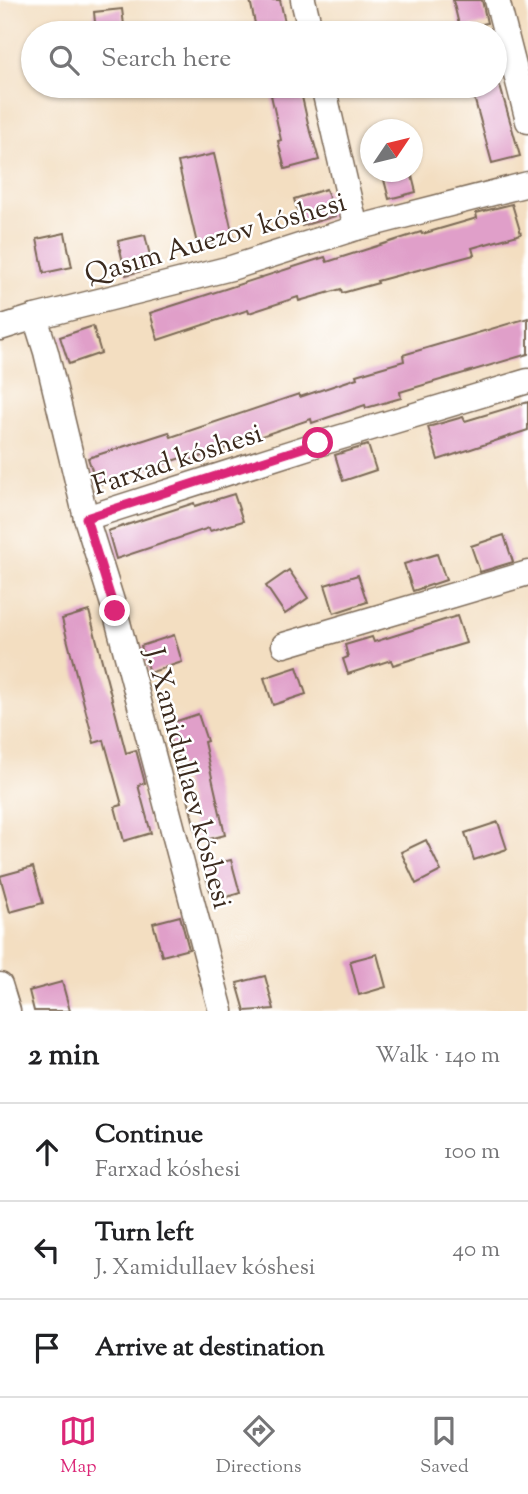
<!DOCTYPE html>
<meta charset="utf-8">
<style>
:root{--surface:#fff;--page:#f2f2f2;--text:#202124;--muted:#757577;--line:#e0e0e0;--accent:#db2777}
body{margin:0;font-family:"Sorts Mill Goudy",serif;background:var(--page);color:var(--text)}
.compass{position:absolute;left:360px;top:119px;width:63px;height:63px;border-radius:50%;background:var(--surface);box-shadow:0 2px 5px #0004;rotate:55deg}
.stop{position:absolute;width:21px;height:21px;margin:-16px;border:5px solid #db2777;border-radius:50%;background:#fff}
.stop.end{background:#db2777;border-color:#fff;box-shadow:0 2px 7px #0008}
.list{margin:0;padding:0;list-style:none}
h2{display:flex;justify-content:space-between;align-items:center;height:91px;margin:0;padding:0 28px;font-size:30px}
h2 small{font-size:23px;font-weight:400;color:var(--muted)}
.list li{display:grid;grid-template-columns:46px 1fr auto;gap:21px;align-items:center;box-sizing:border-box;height:98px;padding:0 28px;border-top:2px solid var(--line)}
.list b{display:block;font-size:26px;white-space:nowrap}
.list p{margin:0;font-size:23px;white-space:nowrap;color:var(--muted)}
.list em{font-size:23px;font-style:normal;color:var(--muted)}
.icon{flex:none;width:38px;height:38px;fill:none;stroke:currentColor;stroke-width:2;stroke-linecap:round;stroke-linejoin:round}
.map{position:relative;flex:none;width:528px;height:1011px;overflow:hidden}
.search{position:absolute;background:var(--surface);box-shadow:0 2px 5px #0004;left:21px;right:21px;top:21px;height:77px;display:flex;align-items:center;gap:18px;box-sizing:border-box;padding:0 24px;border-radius:38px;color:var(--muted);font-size:26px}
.sheet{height:385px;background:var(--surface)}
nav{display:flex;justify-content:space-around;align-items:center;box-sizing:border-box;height:98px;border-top:2px solid var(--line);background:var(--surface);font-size:19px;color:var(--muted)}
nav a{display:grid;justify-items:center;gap:4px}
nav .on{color:var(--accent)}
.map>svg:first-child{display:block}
.building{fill:#e09fc9}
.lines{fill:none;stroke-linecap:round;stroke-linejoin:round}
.minor-casing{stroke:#7b6957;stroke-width:27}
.minor{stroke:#fff;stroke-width:24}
.route{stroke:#db2777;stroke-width:9}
.labels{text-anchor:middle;stroke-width:5;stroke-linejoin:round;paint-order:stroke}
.street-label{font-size:28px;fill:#3b2a1e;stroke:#fff}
</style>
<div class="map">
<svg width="528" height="1011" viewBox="0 0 528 1011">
<rect width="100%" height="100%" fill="#fff"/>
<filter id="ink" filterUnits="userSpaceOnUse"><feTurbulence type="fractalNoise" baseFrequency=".0143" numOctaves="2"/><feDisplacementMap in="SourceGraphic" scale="14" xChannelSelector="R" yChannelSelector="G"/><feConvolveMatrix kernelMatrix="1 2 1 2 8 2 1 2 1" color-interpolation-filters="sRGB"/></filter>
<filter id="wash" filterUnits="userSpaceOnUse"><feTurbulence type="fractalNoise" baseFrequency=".00686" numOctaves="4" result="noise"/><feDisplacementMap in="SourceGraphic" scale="28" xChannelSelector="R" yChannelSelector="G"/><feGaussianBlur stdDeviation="1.57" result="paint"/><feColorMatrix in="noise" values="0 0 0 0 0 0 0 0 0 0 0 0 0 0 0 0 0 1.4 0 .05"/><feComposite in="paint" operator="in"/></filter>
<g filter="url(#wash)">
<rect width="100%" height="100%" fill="#f3dec1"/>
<g id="blocks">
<!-- building -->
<g class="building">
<polygon points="250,0 280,0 286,27 257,33"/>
<polygon points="453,0 482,0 487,23 460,29"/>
<polygon points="122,9 125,33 96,33 94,12"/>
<polygon points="471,86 500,86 520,156 492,163"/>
<polygon points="300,88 310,132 311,132 319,160 285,169 278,141 281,140 271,95"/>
<polygon points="214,154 234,240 198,248 178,162"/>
<polygon points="382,172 411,172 416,192 389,199"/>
<polygon points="326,189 335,216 302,226 294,199"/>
<polygon points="512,204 521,234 472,248 474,255 377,281 378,283 342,293 341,289 299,301 298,297 249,313 248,310 158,340 150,313 325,257 327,262 421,232 422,234 477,218 476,213"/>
<polygon points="65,233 72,267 44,273 37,239"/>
<polygon points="145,235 153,268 126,275 118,241"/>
<polygon points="528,318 528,354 400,392 401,398 366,408 365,405 312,423 311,419 188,461 187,456 97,485 88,458 169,432 171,437 299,394 300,397 357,378 356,375 404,361 403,355"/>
<polygon points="93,326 101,353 69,364 60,337"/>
<polygon points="528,402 528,430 438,460 428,427 463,417 465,421"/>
<polygon points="368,445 376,470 343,481 335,455"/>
<polygon points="234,494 243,521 210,531 209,528 116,559 108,531 194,503 195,506"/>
<polygon points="504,535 513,562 480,572 471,546"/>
<polygon points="437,554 446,580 413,591 404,564"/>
<polygon points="289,570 308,598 285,614 266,586"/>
<polygon points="358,575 367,602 334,613 325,585"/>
<polygon points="89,611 126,753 136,750 145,783 138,785 151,833 124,841 115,807 122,805 104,740 94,743 62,619"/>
<polygon points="457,616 466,643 393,665 391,660 348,674 343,659 348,657 345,645 372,637 374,642"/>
<polygon points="174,635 182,662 149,673 141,646"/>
<polygon points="297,667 306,694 273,705 264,678"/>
<polygon points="198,714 207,741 204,742 225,835 198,842 177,751 174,752 165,725"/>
<polygon points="498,822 507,849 474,860 465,833"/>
<polygon points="426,840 441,871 416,884 401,852"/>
<polygon points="231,860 240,893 213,901 203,867"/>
<polygon points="33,867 43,903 10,912 0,876"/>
<polygon points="180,916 189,949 162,956 153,923"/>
<polygon points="377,954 386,987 359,995 350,961"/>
<polygon points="265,976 274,1009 245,1011 237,983"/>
<polygon points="62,982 70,1011 34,1011 29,991"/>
</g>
</g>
</g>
<g filter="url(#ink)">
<use href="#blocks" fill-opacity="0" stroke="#7b6957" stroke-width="2"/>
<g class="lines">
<!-- minor casing -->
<g class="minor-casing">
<g id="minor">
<polyline points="303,0 311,33"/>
<polyline points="497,0 528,121"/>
<polyline points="323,86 356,228"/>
<polyline points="35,317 46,352 86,518 115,611 221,1011"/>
<polyline points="0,328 35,317 231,268 356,228 528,184"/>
<polyline points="86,518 318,444 528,381"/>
<polyline points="284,645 528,573"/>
<polyline points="0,985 8,1011"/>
</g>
</g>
<!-- minor -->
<use href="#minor" class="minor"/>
</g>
</g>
<g class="lines" filter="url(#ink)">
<!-- route -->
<polyline class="route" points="115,611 86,518 318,443"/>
</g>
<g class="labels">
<!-- street labels -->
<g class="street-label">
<text transform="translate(215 237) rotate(-16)" y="10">Qasım Auezov kóshesi</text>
<text transform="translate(177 458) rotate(-18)" y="10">Farxad kóshesi</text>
<text transform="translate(190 778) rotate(75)" y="10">J. Xamidullaev kóshesi</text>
</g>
</g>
</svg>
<svg class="compass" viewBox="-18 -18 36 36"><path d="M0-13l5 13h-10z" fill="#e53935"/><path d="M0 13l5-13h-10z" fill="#757577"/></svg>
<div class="stop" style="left:318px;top:443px"></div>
<div class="stop end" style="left:115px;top:611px"></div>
<div class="search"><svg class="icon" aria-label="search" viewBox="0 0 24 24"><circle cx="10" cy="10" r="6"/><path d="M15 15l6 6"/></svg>Search here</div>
</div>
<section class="sheet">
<h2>2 min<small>Walk · 140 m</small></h2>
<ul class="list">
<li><svg class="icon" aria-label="ahead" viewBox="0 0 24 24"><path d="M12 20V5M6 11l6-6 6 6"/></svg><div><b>Continue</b><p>Farxad kóshesi</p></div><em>100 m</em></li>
<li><svg class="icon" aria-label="left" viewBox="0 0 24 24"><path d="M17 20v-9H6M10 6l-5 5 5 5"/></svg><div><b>Turn left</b><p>J. Xamidullaev kóshesi</p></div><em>40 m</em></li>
<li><svg class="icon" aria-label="arrive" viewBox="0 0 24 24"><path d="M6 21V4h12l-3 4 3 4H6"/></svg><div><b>Arrive at destination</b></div></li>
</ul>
</section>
<nav>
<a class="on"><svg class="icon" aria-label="map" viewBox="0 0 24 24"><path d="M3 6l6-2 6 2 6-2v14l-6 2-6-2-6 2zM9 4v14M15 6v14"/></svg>Map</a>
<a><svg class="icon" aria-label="directions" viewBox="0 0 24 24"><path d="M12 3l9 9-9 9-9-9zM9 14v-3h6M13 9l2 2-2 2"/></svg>Directions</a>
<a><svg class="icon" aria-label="saved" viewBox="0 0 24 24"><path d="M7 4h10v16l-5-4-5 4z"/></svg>Saved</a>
</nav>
